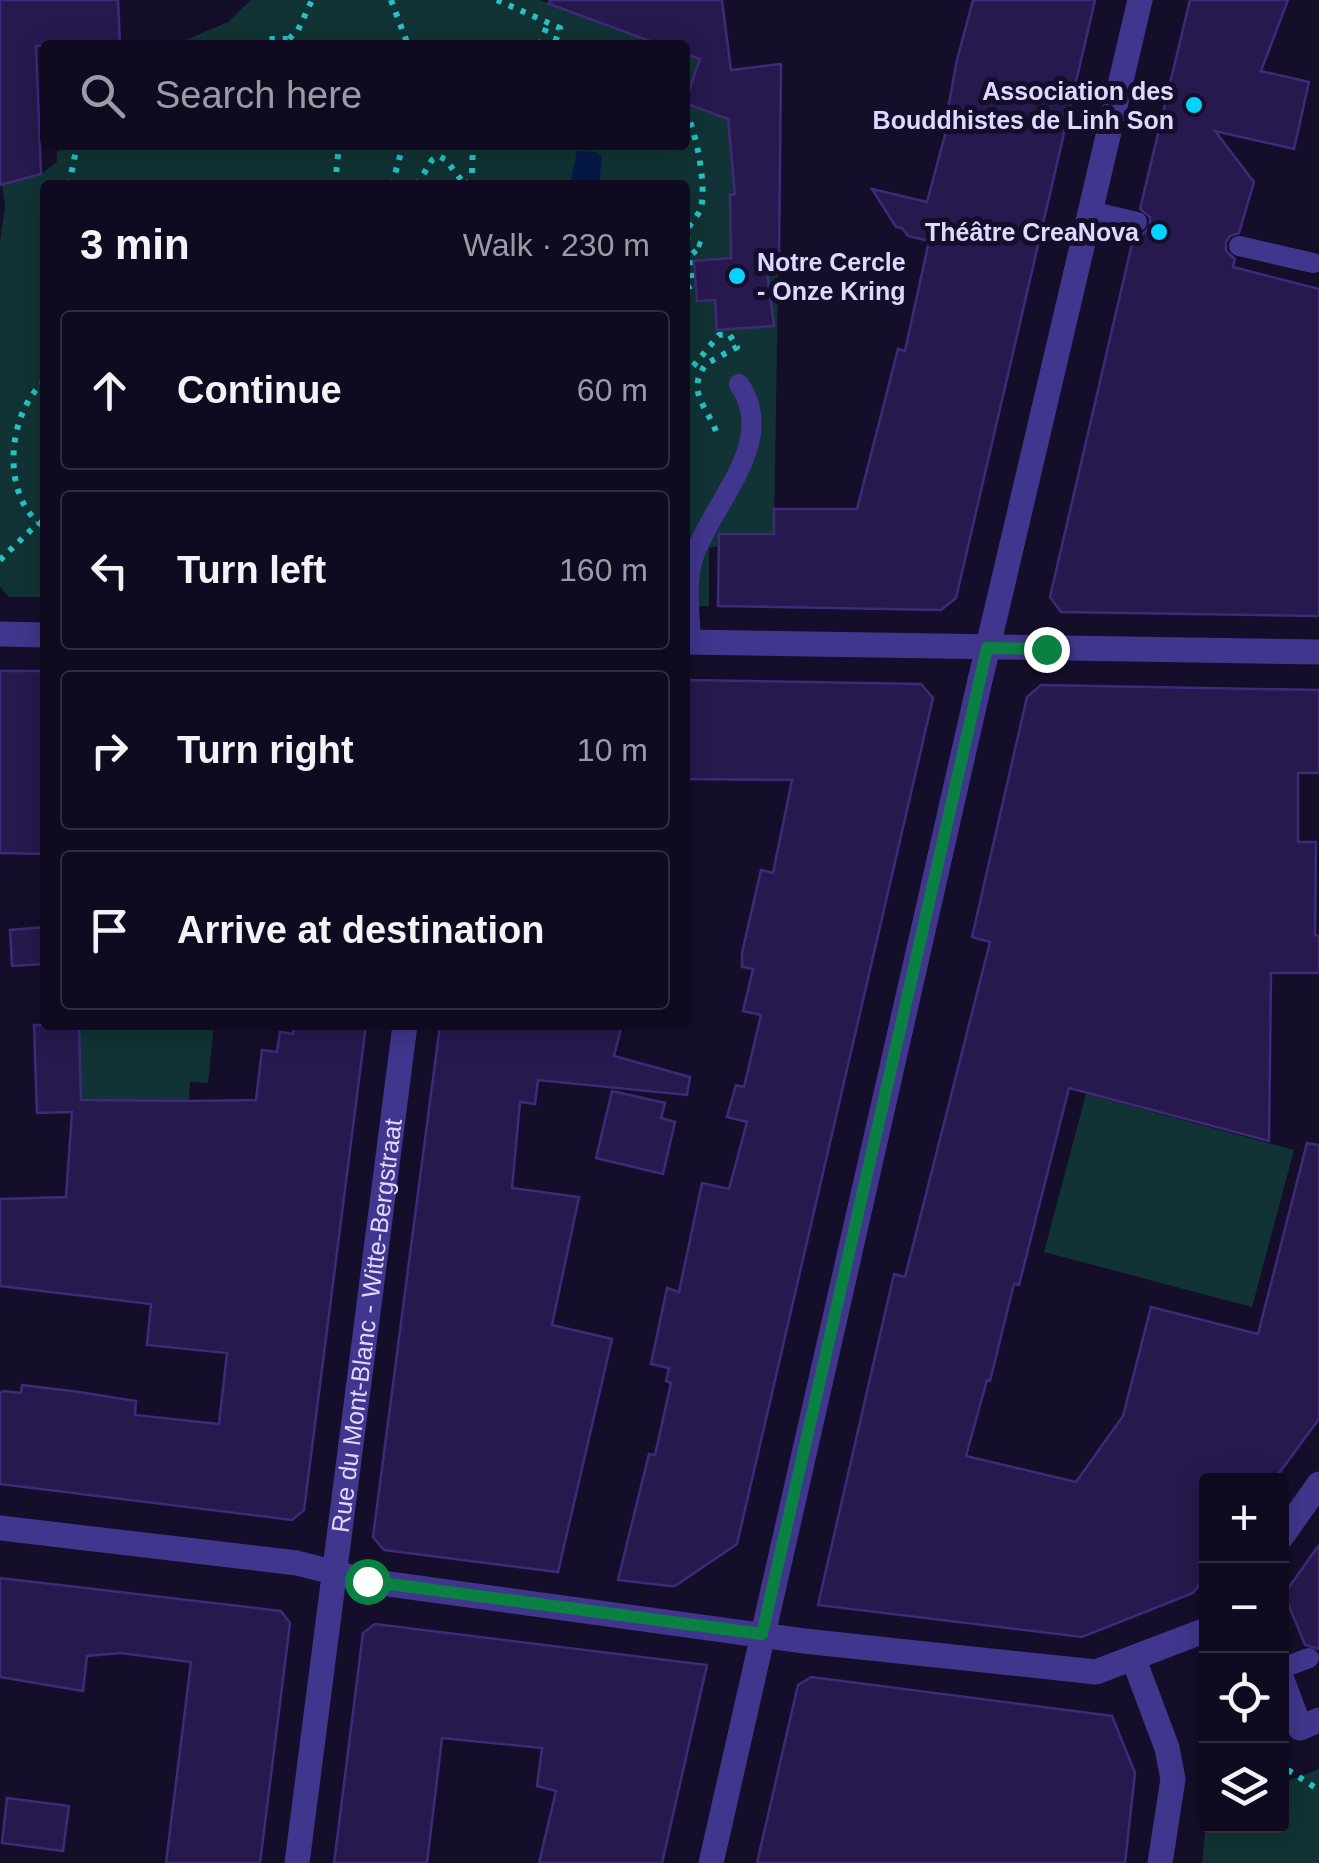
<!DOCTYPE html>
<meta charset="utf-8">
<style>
:root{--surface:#100a20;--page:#191329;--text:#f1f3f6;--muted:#9c9aa5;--line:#302b3e}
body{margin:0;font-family:Arial,sans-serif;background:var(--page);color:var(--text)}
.controls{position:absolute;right:30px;bottom:30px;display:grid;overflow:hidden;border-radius:10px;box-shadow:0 5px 25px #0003}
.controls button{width:90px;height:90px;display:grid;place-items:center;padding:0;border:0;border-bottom:2px solid var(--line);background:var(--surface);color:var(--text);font:50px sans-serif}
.stop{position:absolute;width:30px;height:30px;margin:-22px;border:8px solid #0b8043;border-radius:50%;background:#fff}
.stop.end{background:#0b8043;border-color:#fff;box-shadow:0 2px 10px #0008}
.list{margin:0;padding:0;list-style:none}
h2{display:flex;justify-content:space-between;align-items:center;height:130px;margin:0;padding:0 40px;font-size:42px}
h2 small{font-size:32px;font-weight:400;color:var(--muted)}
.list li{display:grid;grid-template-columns:65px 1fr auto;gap:30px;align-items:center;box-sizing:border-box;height:160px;margin:0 20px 20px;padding:0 20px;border:2px solid var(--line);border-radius:10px}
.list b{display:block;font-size:38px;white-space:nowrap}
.list em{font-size:32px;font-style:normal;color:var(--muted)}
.icon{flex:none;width:55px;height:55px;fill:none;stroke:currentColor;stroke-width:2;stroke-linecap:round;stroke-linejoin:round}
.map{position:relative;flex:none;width:1319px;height:1863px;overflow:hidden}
.search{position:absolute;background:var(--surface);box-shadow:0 5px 25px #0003;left:40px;top:40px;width:650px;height:110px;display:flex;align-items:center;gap:25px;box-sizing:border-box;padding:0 35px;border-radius:10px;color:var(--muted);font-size:38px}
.panel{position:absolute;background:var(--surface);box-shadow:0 5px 25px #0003;left:40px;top:180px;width:650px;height:850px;border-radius:10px}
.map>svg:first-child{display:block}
.green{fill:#113335}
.water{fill:#061a4b}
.building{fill:#27194d;stroke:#3f297a;stroke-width:2.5}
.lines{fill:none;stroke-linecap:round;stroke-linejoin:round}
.path{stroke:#26c2c4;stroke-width:6;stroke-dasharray:5 8;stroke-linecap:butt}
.service{stroke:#40368d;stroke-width:20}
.minor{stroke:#40368d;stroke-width:25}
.tertiary{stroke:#40368d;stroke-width:25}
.route{stroke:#0b8043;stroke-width:12}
.poi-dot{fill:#04d3ff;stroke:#150e2a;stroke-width:4}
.labels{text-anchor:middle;stroke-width:10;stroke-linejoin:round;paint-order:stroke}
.poi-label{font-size:25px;font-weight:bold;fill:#dfd8ff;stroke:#150e2a;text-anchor:end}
.street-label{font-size:25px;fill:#dfd8ff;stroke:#150e2a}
</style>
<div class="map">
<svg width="1319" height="1863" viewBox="0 0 1319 1863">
<rect width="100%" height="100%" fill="#150e2a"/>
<!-- green -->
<g class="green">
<polygon points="251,0 540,0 661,45 174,45 228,22"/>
<polygon points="685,54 781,89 774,534 709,548 709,606 685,606 685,185 45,185 45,597 9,597 0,587 0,241 5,206 2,184 41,174 57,162 57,145 685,145"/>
<polygon points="79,1025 214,1025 208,1083 190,1082 189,1101 81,1100"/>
<polygon points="1086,1094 1294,1150 1252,1307 1044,1252"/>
<polygon points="1319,1769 1319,1863 1202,1863 1206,1823 1206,1826 1282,1826 1282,1783"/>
</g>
<!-- water -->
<polygon class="water" points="577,151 596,152 602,156 599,185 570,185"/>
<!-- building -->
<g class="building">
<polygon points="0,0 118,0 120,45 36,46 41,174 0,185"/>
<polygon points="550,0 722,0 731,70 781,64 779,257 765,258 774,326 717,330 715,300 697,301 694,261 731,258 730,195 735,194 728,119 685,103 700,59 685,54 685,45 661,45 549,4"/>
<polygon points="973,0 1095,0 956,598 941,610 718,606 719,534 774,534 774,509 857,509 898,349 905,351 929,241 908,236 902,228 896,227 872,189 927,202 949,120 946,119 957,60"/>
<polygon points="1190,0 1288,0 1261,71 1309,82 1294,149 1215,131 1254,182 1239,233 1230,236 1226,242 1226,251 1235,259 1233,267 1319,289 1319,616 1061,612 1050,597 1134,235 1142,235 1150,226 1150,217 1140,209"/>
<polygon points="0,671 45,671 45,854 0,853"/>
<polygon points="685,680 921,684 933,698 737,1544 675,1586 670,1586 618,1580 649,1454 655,1455 671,1383 666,1381 669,1368 651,1364 667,1288 679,1292 702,1183 729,1189 747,1122 727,1117 736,1085 744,1087 761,1015 743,1011 753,969 742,967 742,953 761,870 773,873 792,780 685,779"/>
<polygon points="1041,685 1319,690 1319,773 1298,773 1298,842 1316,842 1315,935 1319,936 1319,973 1271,973 1269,1141 1069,1088 1019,1285 1014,1284 990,1381 987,1380 966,1456 1076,1482 1123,1416 1151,1307 1258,1334 1307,1143 1319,1145 1319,1419 1274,1480 1206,1480 1206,1576 1193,1593 1082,1637 818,1605 894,1274 905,1277 990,942 972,937 1027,697"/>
<polygon points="45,927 45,964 12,966 10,930"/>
<polygon points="34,1025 79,1025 81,1100 189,1101 256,1100 262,1050 277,1052 280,1032 293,1034 294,1025 366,1025 304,1510 292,1520 0,1484 0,1393 4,1391 21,1393 22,1385 79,1392 136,1401 135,1415 219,1424 227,1353 147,1345 151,1304 0,1286 0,1199 66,1197 72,1112 37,1113"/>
<polygon points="440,1025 622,1025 614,1056 690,1077 687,1095 538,1080 535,1104 520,1102 512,1188 579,1197 552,1325 612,1339 558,1572 384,1550 373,1537"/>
<polygon points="612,1091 665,1103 661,1118 675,1122 663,1174 596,1158"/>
<polygon points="1319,1545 1319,1649 1305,1645 1284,1594"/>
<polygon points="0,1578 281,1611 290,1623 260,1863 166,1863 191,1662 120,1653 87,1656 83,1691 0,1677"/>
<polygon points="375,1624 707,1665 662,1863 539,1863 556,1791 537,1786 542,1748 442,1738 427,1863 334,1863 363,1633"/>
<polygon points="811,1677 1112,1716 1135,1773 1125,1863 757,1863 798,1685"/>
<polygon points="7,1798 69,1806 63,1851 2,1843"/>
</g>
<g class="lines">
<!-- path -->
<g class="path">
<polyline points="391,0 408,45"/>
<polyline points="497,0 560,28 554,45"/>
<polyline points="289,39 298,30 312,0"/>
<polyline points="258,45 272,39 289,39"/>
<polyline points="540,45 548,23"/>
<path d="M 685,111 C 696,128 708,192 700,210 C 697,217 690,225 685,231"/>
<polyline points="69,185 77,145"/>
<polyline points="335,185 339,145"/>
<polyline points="392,185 403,145"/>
<polyline points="417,185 432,160 439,156 446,160 465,185"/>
<polyline points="467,185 472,173 473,145"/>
<polyline points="685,239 702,245 689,257 692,285 685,289"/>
<path d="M 685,376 L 719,335 L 729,334 L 737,347 L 706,364 C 685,392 708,407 717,434"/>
<path d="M 45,381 C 6,413 0,500 45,527"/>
<polyline points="0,560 38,523"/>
<polyline points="1288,1770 1319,1790"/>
</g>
<!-- service -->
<g class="service">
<polyline points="1090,211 1137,222"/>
<polyline points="1239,246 1313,263"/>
<path d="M 691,642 C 690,614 685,582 694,556 C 713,501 779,442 739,384"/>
<polyline points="1282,1668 1309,1658"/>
</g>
<!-- minor -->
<g class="minor">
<polyline points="0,634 45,635"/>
<polyline points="685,642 1319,652"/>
<polyline points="0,1528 297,1563 367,1581 804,1641 1096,1672 1206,1630"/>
<polyline points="1282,1536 1319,1484"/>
<polyline points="1134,1660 1167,1748 1173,1779 1160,1863"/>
<polyline points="1282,1680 1300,1728 1319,1720"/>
<path id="s1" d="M 297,1863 L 405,1025"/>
</g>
<!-- tertiary -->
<polyline class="tertiary" points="711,1863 978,689 1140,0"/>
</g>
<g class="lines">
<!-- route -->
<polyline class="route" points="367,1581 762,1634 987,648 1046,649"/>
</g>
<!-- markers -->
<g class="poi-dot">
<circle cx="1194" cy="105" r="10"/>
<circle cx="1159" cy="232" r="10"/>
<circle cx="737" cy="276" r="10"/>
</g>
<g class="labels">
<!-- poi labels -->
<g class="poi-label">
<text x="1174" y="100">Association des<tspan x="1174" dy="29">Bouddhistes de Linh Son</tspan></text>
<text x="1139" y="241">Théâtre CreaNova</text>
<text x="757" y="271" text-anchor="start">Notre Cercle<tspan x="757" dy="29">- Onze Kring</tspan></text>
</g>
<!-- street labels -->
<g class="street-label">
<text dy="9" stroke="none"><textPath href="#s1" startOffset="542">Rue du Mont-Blanc - Witte-Bergstraat</textPath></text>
</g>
</g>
</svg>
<div class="controls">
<button>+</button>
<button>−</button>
<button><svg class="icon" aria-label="locate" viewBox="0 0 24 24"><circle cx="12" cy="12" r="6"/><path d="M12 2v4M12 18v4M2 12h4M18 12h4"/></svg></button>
<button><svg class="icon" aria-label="layers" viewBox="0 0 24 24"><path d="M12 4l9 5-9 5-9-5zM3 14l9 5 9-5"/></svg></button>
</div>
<div class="stop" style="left:367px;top:1581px"></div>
<div class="stop end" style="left:1046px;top:649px"></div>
<div class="search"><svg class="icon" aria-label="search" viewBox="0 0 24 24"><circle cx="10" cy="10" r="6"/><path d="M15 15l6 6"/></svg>Search here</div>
<section class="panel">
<h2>3 min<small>Walk · 230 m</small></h2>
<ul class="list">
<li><svg class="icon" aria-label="ahead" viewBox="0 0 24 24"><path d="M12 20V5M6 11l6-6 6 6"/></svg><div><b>Continue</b></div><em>60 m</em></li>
<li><svg class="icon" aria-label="left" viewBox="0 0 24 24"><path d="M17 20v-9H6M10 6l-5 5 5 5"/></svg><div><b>Turn left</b></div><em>160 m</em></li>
<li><svg class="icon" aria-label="right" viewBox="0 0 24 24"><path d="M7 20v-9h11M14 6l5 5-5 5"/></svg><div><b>Turn right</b></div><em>10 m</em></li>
<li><svg class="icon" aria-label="arrive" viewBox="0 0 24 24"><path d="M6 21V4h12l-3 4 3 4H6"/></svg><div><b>Arrive at destination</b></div></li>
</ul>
</section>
</div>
